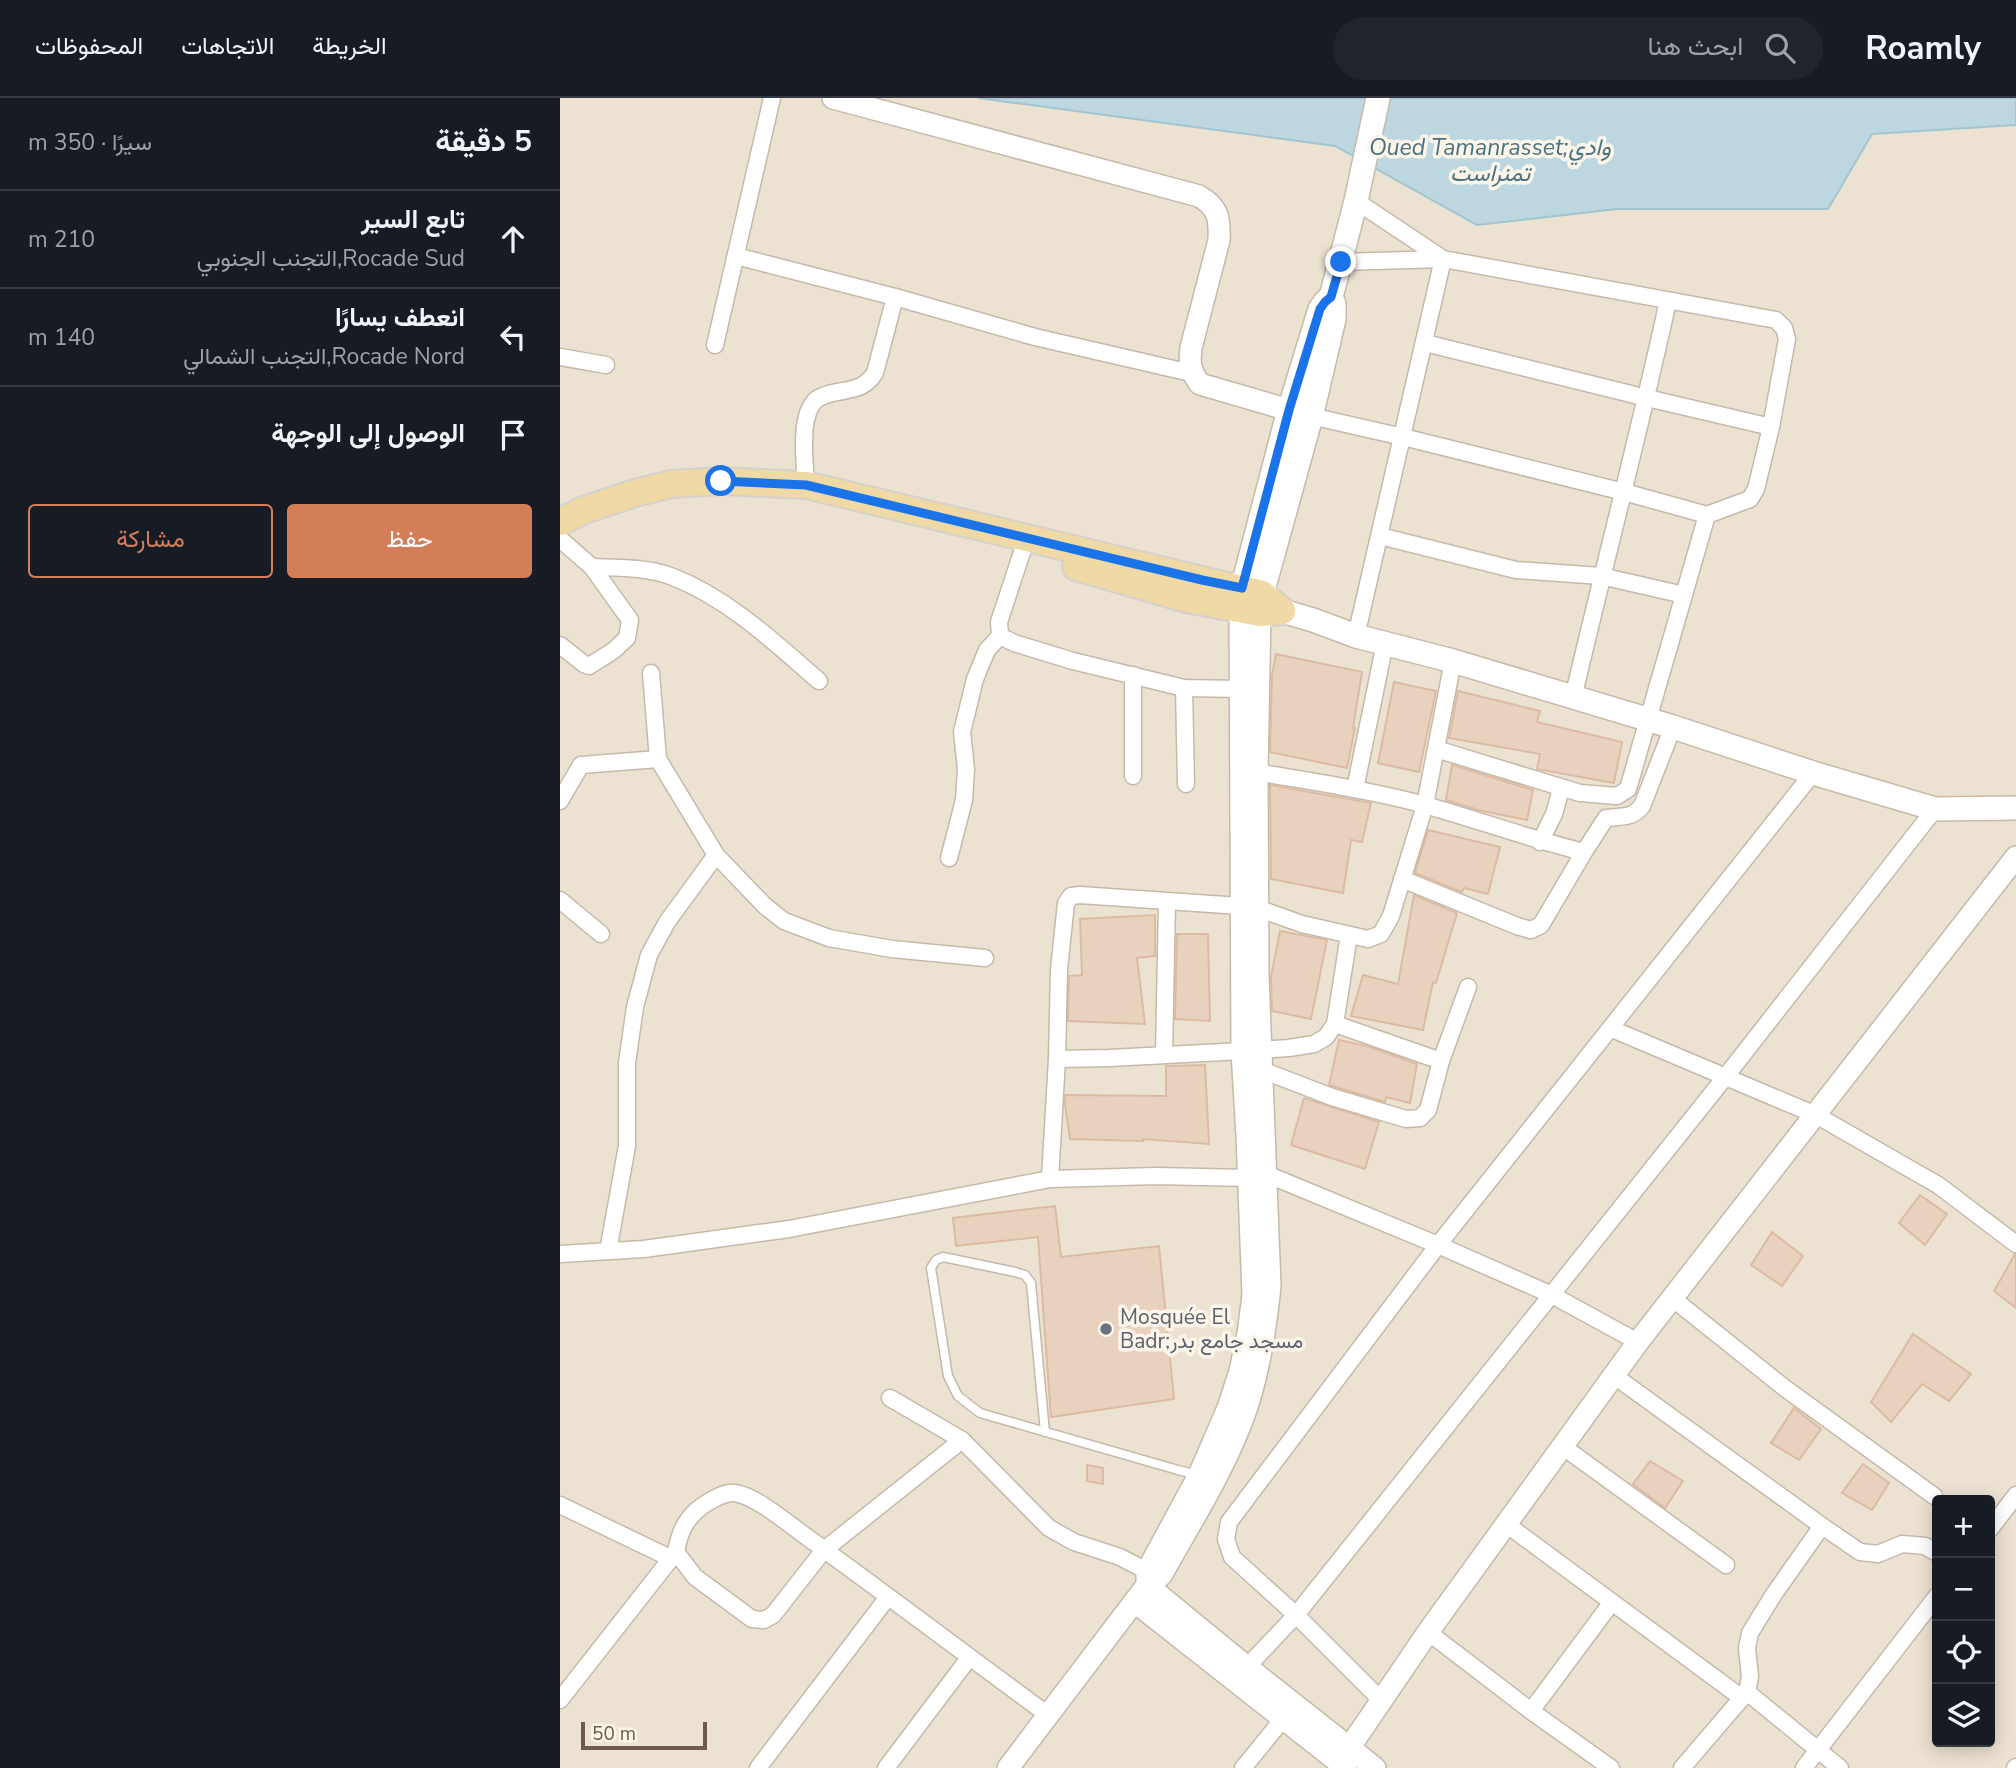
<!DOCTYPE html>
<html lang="ar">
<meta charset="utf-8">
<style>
:root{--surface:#171b24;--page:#20242c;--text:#f1f3f6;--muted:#9ea1a6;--line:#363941;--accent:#d37e59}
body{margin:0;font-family:"Nunito Sans",Vazirmatn,sans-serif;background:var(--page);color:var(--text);direction:rtl}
.controls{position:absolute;right:21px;bottom:21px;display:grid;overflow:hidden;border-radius:7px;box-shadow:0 4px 18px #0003}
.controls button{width:63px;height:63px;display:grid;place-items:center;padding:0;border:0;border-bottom:2px solid var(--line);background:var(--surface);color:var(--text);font:35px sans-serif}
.scale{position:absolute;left:21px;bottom:18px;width:126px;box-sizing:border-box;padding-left:7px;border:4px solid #6e5b4d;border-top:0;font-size:19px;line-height:24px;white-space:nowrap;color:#6e5b4d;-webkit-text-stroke:5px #fcf6ea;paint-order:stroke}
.stop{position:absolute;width:21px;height:21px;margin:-16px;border:5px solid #1a73e8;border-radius:50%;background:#fff}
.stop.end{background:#1a73e8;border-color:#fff;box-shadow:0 2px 7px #0008}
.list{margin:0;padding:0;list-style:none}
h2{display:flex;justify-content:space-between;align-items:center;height:91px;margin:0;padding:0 28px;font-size:30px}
h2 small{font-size:23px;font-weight:400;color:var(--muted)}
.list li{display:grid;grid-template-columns:46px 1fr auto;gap:21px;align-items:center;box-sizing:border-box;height:98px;padding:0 28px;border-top:2px solid var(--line)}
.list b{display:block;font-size:26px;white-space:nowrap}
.list p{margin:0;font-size:23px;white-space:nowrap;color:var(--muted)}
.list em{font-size:23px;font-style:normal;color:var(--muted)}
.actions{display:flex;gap:14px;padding:21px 28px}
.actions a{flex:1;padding:16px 0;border:2px solid var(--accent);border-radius:7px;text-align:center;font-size:24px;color:var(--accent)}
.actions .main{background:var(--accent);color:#fff}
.icon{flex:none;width:38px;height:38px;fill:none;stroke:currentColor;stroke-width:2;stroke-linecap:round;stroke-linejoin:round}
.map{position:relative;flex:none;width:1456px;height:1670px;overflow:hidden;direction:ltr}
header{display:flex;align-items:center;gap:42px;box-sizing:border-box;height:98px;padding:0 35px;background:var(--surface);border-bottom:2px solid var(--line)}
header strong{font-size:33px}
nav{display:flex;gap:38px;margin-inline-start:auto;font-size:24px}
.search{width:490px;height:63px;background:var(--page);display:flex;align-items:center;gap:18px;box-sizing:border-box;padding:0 24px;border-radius:38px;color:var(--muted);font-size:26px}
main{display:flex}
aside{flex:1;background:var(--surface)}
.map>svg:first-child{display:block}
.residential{fill:#ece2d2;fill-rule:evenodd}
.water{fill:#bcd7df;stroke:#a3c5d0;stroke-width:2}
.building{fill:#e8d2be;stroke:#dbbca2;stroke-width:2}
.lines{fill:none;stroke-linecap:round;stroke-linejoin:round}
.service-casing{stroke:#c6b9aa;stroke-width:11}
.minor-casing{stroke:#c6b9aa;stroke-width:19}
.tertiary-casing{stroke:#c6b9aa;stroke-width:24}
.secondary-casing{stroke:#c8b9a8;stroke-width:26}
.primary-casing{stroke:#d6d1cd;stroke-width:30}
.service{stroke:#fff;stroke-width:8}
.minor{stroke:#fff;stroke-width:16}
.tertiary{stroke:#fff;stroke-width:21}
.secondary{stroke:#fff;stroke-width:23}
.primary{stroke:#efd9a5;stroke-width:26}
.route{stroke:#1a73e8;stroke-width:9}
.worship-dot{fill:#6b7280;stroke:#fcf6ea;stroke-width:2.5}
.labels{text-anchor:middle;stroke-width:7;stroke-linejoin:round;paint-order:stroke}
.worship-label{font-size:21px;fill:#5b616d;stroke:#fcf6ea;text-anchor:start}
.water-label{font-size:23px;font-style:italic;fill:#4b727e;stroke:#fcf6ea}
</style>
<header>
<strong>Roamly</strong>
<div class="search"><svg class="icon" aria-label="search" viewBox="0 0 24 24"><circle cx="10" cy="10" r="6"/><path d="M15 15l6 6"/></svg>ابحث هنا</div>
<nav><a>الخريطة</a><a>الاتجاهات</a><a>المحفوظات</a></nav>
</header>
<main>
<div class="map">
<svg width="1456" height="1670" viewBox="0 0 1456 1670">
<rect width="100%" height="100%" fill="#f9f2e4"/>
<!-- residential -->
<path class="residential" d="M 0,0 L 1456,0 L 1456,1670 L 0,1670 ZM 1377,1402 L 1430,1402 L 1430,1644 L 1377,1644 Z"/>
<!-- water -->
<polygon class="water" points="418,0 1456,0 1456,27 1312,36 1268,111 1057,111 917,127 775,48"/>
<!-- building -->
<g class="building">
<polygon points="716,556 802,574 793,630 795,630 787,670 710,654 712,577"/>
<polygon points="834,584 876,593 859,674 818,665"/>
<polygon points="898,593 980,613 977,624 1062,644 1054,685 977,671 980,656 889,640"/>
<polygon points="892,667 973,692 967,722 922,713 886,702"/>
<polygon points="710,687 811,705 802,744 791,742 783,795 711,781"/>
<polygon points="868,732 940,749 928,796 904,790 902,794 855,775"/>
<polygon points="854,797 897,815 876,885 873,884 863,932 791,918 803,877 838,886"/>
<polygon points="595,817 595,858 577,860 585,926 508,923 509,878 522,877 520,821"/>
<polygon points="720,833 767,842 751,921 712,913 711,879"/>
<polygon points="617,836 648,836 650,923 615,921"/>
<polygon points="779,942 810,949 857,966 850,1005 826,999 825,1004 769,987"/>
<polygon points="645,967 649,1046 583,1041 583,1043 510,1041 505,1006 505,997 606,998 606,968"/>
<polygon points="744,1000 819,1024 805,1071 731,1047"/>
<polygon points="1360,1097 1387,1116 1365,1147 1339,1125"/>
<polygon points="495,1108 501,1159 599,1148 614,1301 491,1319 478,1139 396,1148 393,1120"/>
<polygon points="1212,1134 1243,1158 1222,1188 1191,1167"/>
<polygon points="1455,1156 1456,1156 1456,1210 1434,1193"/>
<polygon points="1353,1236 1411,1276 1389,1303 1362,1286 1331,1324 1311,1304"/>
<polygon points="1234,1310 1261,1331 1239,1362 1211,1345"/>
<polygon points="1090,1363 1123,1383 1105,1410 1073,1386"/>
<polygon points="1303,1366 1329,1385 1312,1412 1282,1395"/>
<polygon points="527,1367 543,1370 543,1386 527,1383"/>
</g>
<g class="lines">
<!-- service casing -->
<g class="service-casing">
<polyline id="service" points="485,1334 471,1185 465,1177 455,1174 383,1159 376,1162 371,1170 388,1278 398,1298 420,1315 618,1372 638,1377"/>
</g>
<!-- minor casing -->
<g class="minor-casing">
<g id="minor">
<polyline points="796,103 883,161"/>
<polyline points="176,158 335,199 475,239 631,275"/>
<polyline points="865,245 1087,300 1211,329"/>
<polyline points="155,247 212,0"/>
<polyline points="0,259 46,267"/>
<polyline points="742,316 843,339 1064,394 1147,417 1190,401 1196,391 1211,329 1227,241 1224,230 1216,222 883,161 781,164"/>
<path d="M 246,387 C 245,365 238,316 257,301 C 263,297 276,294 283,293 C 299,290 306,288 315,275 L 335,199"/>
<polyline points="820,438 956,472 1041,478 1124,497"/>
<polyline points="467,439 439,524 440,538 454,545 513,563 624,590 681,591"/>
<polyline points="0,441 32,469 70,522 67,540 53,553 29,568 24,566 0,547"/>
<path d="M 32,469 C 58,470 88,469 113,479 C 169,501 214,544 259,583"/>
<polyline points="796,538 883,161"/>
<polyline points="91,575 98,661"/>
<polyline points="624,590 626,686"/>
<path d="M 1013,600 C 1044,468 1079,336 1108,203"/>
<polyline points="876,651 1020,695 1057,698 1068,691 1147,417"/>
<path d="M 697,674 C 753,684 810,692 865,707 C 918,722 970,741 1024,754 L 1046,720 C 1061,718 1072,721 1082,708 L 1113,629"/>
<polyline points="573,678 573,577"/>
<polyline points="795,691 825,545"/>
<polyline points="0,703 21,667 98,661 156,757 205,808 224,823 269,840 332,851 425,860"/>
<polyline points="980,744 994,716 1001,691"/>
<polyline points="389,760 404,702 406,671 402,634 415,581 427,552 440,538"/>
<polyline points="842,781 957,828 971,832 981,827 1024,754"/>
<polyline points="0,802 41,836"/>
<polyline points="775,926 881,963"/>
<polyline points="1052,931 1256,1017 1378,1087 1456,1146"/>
<polyline points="604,957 607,804"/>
<polyline points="497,961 550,960 682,953 729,950 754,946 766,939 775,926 789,837"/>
<polyline points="702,972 772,999 846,1021 860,1020 868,1012 881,963 908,889"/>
<polyline points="706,1076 878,1147 992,1197 1078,1244"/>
<polyline points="490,1081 497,961 499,871 506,805 511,798 520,797 680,808 697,810 742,826 808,841 821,836 831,818 865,707 893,563"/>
<polyline points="48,1153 67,1048 67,965 75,909 89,857 107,824 156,757"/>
<polyline points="0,1156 84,1151 229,1131 490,1081 596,1078 688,1080"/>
<polyline points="1112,1200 1226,1291 1374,1398"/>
<polyline points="1053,1277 1262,1428 1300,1454 1318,1456 1342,1446 1365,1448 1377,1455"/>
<polyline points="330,1300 402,1342 489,1430 514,1444 560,1459 587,1473"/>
<path d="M 402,1342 L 264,1452 L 213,1517 L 204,1522 L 192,1521 L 135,1479 L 116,1454 C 120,1430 129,1415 150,1403 C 158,1399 165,1394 175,1395 C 197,1398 232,1429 251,1442 C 331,1500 409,1559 488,1617"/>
<polyline points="1002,1348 1166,1467"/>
<polyline points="0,1407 110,1460"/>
<polyline points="946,1426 1182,1600"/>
<polyline points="1430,1431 1456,1397"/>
<polyline points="868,1534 971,1613 1051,1670"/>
<polyline points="687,1569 736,1517 1166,978 1375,711"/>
<polyline points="1187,1594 1280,1670"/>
<polyline points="0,1602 116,1454"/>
<polyline points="821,1602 736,1517 672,1459 666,1441 669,1424 878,1147 1253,675"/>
<polyline points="971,1613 1052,1504"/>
<polyline points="198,1670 328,1499"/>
<polyline points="326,1670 409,1560"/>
<polyline points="683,1670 723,1621"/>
<polyline points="1122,1670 1187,1594 1190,1579 1187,1550 1190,1535 1214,1496 1262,1428"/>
<polyline points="1244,1670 1377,1498"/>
<polyline points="1455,1670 1456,1669"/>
</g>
</g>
<!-- tertiary casing -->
<g class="tertiary-casing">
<g id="tertiary">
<path d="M 273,0 L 639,98 C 658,109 660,120 659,142 L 631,250 C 629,265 630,273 640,286 L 729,312"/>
<polyline points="680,510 682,953 687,1038 693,1197 688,1236 680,1273 668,1310 639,1377 587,1473 587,1487 687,1569 815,1670"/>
<polyline points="575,1504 786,1670"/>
<polyline points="779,1665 868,1534 1078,1244 1456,759"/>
<path d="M 448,1670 L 587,1487 L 593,1485 L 602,1476 C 632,1422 667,1368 687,1309 C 700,1269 706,1229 710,1188 L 698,878 L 697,674 L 700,515"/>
</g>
</g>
<!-- secondary casing -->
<g class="secondary-casing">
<g id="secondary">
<polyline points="680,509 683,487 729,312 760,211 765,204 771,199"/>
<polyline points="722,513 753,522 796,538 893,563 1113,629 1253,675 1375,711 1456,710"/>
<polyline points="700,514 702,496 751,319 774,221 774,206 771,199 796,103 818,0"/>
</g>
</g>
<!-- primary casing -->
<g class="primary-casing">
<g id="primary">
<polyline points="0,424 24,412 75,395 112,386 161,383 246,387 642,482 702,496 722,513"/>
<polyline points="516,469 627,501 700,515 722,513"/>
</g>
</g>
<!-- service -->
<use href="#service" class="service"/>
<!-- minor -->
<use href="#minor" class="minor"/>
<!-- tertiary -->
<use href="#tertiary" class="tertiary"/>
<!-- secondary -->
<use href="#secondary" class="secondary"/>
<!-- primary -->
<use href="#primary" class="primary"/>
</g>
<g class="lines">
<!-- route -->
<polyline class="route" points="161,383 246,387 642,482 682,490 729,312 760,211 765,204 771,199 781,164"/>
</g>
<!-- markers -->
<circle class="worship-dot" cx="546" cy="1231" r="7"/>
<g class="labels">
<!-- worship labels -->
<g class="worship-label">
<text x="560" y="1226">Mosquée El<tspan x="560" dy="24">Badr;مسجد جامع بدر</tspan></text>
</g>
<!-- water labels -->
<g class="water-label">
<text x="930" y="57">Oued Tamanrasset;وادي<tspan x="930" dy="26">تمنراست</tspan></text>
</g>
</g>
</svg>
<div class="controls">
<button>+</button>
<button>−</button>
<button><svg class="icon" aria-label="locate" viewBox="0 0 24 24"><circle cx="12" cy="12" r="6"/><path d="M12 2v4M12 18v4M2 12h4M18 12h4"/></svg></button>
<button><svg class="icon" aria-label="layers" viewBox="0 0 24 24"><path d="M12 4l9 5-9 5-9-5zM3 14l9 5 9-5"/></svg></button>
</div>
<div class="scale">50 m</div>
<div class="stop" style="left:161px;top:383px"></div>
<div class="stop end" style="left:781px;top:164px"></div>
</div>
<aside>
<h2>5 دقيقة<small>سيرًا · 350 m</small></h2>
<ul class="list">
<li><svg class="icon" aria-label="ahead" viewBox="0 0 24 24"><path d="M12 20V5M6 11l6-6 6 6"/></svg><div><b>تابع السير</b><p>Rocade Sud,التجنب الجنوبي</p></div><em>210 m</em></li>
<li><svg class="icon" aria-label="left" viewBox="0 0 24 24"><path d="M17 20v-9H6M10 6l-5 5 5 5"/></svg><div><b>انعطف يسارًا</b><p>Rocade Nord,التجنب الشمالي</p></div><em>140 m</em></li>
<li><svg class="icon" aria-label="arrive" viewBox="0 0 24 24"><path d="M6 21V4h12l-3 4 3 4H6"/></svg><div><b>الوصول إلى الوجهة</b></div></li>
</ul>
<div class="actions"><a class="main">حفظ</a><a>مشاركة</a></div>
</aside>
</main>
